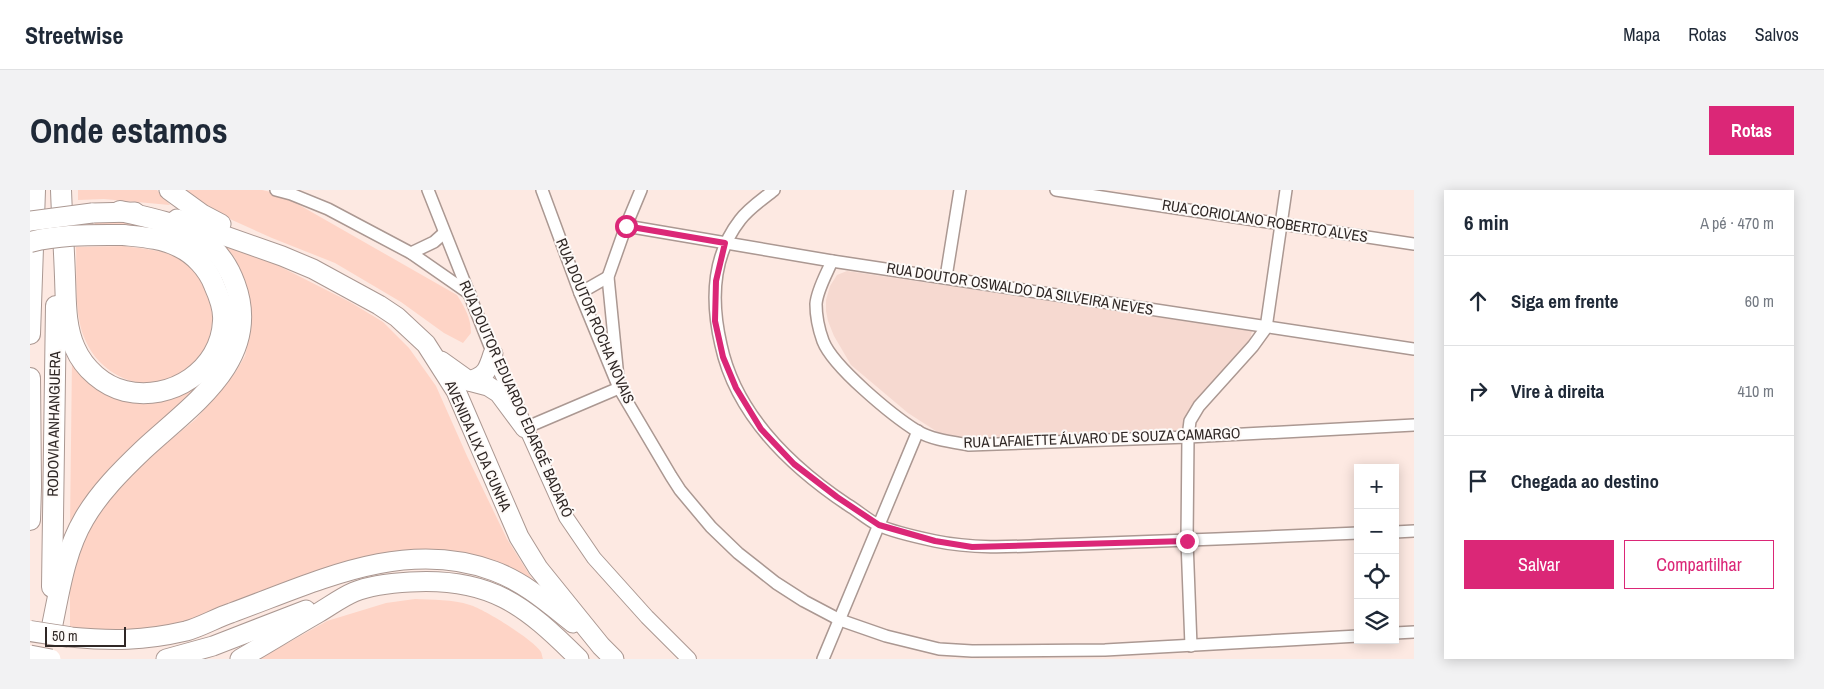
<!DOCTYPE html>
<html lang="pt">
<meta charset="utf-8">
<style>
:root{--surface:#fff;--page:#f2f2f3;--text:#1f2937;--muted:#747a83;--line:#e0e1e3;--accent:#db2777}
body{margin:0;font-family:"Archivo Narrow",sans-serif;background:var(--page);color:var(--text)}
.controls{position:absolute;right:15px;bottom:15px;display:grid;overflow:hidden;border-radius:0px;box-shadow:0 2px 12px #0003}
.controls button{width:45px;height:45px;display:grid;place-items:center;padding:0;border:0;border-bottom:1px solid var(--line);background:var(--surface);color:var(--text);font:25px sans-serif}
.scale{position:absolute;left:15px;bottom:12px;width:81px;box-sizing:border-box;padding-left:5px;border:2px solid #302826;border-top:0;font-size:14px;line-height:18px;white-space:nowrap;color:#302826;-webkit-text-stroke:4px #fefaf8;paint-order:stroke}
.stop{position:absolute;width:15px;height:15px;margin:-11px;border:4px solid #db2777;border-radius:50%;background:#fff}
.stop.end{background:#db2777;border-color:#fff;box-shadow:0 1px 5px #0008}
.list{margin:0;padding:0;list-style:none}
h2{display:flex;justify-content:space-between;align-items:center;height:65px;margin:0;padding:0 20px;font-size:21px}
h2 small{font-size:16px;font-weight:400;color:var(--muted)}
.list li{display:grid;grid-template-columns:32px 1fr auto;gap:15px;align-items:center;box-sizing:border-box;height:90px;padding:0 20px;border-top:1px solid var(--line)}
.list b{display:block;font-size:19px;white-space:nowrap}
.list em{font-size:16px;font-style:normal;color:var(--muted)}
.actions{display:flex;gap:10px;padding:15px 20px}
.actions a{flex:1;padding:11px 0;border:1px solid var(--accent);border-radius:0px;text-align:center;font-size:18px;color:var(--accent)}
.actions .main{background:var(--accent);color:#fff}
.icon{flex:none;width:28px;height:28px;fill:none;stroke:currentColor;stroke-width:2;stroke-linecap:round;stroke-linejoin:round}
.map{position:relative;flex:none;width:1384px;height:469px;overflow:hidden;border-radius:0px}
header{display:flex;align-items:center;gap:30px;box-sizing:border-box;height:70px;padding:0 25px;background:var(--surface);border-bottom:1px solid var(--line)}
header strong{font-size:24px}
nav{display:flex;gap:28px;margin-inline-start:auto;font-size:18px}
.intro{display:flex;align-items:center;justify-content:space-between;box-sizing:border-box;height:120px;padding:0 30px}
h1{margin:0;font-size:35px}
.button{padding:12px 22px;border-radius:0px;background:var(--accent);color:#fff;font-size:18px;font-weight:700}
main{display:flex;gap:30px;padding:0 30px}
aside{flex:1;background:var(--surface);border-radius:0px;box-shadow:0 2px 12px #0003}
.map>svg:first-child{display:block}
.built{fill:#f6d9d0}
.green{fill:#fed4c6}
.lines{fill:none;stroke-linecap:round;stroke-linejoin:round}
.minor-casing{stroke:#ab9892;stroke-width:14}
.tertiary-casing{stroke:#ab9892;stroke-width:16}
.trunk-casing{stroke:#ab9892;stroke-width:21}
.motorway-casing{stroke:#ab9892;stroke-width:22}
.minor{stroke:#fff;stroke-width:11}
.tertiary{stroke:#fff;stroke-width:14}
.trunk{stroke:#fff;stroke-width:19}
.motorway{stroke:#fff;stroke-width:20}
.trunk-bridge-casing{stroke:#ab9892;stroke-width:21;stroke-linecap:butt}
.motorway-bridge-casing{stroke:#ab9892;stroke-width:22;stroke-linecap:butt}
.trunk-bridge{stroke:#fff;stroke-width:19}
.motorway-bridge{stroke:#fff;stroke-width:20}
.route{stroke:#db2777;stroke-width:6}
.labels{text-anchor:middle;stroke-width:4;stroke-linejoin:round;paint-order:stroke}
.street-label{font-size:15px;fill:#302826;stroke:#fefaf8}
</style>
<header>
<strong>Streetwise</strong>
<nav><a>Mapa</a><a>Rotas</a><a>Salvos</a></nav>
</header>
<div class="intro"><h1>Onde estamos</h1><a class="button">Rotas</a></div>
<main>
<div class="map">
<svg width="1384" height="469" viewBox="0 0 1384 469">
<rect width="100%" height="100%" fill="#fde9e2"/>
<!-- built -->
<polygon class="built" points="817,81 1222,141 1220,150 1167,210 1156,228 1154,243 948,249 909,243 878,223 821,175 804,146 798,131 796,121 796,110 800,96 807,85"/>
<!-- green -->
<g class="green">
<polygon points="48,0 127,0 140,15 74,9 48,10"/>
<path d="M 152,0 L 232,0 L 250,4 L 427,105 C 435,118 441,128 441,143 L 433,153 L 414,143 L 371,112 L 305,73 L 242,48 L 182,21 Z"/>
<path d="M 65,30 C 95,33 127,34 155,46 C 195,63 213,113 202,153 C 198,169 187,183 176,196 L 74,286 L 40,338 L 42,169 C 50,178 57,187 65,195 C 82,210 107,216 129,212 C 186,201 216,145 193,91 C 186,74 172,58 154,51 C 127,39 94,38 65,36 Z"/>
<polygon points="191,54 245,74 320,112 353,132 379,158 406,196 437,266 477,349 507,397 412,365 121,445 40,441 40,400 50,359 65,327 85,300 111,274 166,229 205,183 215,166 220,144 221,121 217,100 205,68"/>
<path d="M 94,56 C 114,59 135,60 153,70 C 185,89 192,142 167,171 C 132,211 72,194 54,147 C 44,122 47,84 46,57 Z"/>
<path d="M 385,409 C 403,410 422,409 440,415 C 454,419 504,450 511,462 C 512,464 512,467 513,469 L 229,469 L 297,431 L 356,413 Z"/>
</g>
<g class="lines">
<!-- minor casing -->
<g class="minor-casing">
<g id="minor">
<polyline points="246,0 261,4 298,19 381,63 440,104"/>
<polyline points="398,0 463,164"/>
<polyline points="512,0 550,103 589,198 641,286 650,300 681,337 708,363 746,393 774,411 810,430 856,446 909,459 942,461 1075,460 1328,446"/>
<path d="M 744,0 C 733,9 719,18 710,30 C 682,66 681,112 691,155 C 706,225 761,277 818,315 C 828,321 838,330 848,335 C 861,341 891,348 905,351 C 952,361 1003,355 1050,354 C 1143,351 1235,347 1328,343"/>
<polyline points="1026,0 1384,54"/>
<polyline points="596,36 802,71 1384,159"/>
<polyline points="381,63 404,52 414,43"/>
<path d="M 802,71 C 797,83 787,100 786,114 C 786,125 789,140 793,151 C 803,177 863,226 887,241 C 903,250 922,252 939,255 L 1158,247 L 1384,235"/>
<polyline points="916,87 930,0"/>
<polyline points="550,103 578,87"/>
<polyline points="495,238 589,198 578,87 596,36 611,0"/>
<polyline points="1365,342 1384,341"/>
<polyline points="1365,443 1384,442"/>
<polyline points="1161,456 1157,351 1158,247 1160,231 1169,216 1223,156 1236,138 1256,0"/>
<polyline points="793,469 888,241"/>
</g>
</g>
<!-- tertiary casing -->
<g class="tertiary-casing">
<polyline id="tertiary" points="463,164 536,327 564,368 617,427 659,469"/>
</g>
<!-- trunk casing -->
<g class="trunk-casing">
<g id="trunk">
<polyline points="139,0 172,24 191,34"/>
<polyline points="62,23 105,22"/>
<polyline points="147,29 252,66 283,79 349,115 367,127 396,154 426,201 489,347 508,378 571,456 584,469"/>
<polyline points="411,171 439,191 458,196 469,203 495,238"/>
<path d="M 439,191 C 456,186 458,180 463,164"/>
<path d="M 39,447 C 82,451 113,451 156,441 C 171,437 186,428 201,423 C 286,392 374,347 464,381 C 494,392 519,414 543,433"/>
<polyline points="136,469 183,456 276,420"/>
<path d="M 210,469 C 236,454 262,438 288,423 C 300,416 312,407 324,402 C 341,395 362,393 380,392 C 460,387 495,415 549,469"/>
</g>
</g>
<!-- motorway casing -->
<g class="motorway-casing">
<g id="motorway">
<path d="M 31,0 C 32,29 34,58 35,87 C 36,111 35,136 45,158 C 54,179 74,196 95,201 C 141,212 191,180 193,131 C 194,119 189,106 184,95 C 178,79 164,64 149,57 C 132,48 112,47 93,45"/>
<polyline points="0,144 5,0"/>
<polyline points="0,188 1,297 0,330"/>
<polyline points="22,397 26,116"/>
<path d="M 21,441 C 29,404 34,363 54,329 C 69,303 91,281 113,260 C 160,216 233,170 205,94 C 185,39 141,33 90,21"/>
</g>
</g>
<!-- minor -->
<use href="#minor" class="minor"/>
<!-- tertiary -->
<use href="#tertiary" class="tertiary"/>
<!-- trunk -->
<use href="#trunk" class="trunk"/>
<!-- motorway -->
<use href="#motorway" class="motorway"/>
<!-- trunk-bridge casing -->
<g class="trunk-bridge-casing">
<g id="trunk-bridge">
<polyline points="0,31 62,23"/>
<polyline points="0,465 21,469"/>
</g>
</g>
<!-- motorway-bridge casing -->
<g class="motorway-bridge-casing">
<g id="motorway-bridge">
<path d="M 0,52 C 31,44 62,45 93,45"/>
<polyline points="0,441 39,447"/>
</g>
</g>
<!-- trunk-bridge -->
<use href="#trunk-bridge" class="trunk-bridge"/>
<!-- motorway-bridge -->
<use href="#motorway-bridge" class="motorway-bridge"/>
</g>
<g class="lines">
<!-- route -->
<polyline class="route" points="596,36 695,53 686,91 685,131 693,167 706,198 731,239 764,274 807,307 849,335 905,351 942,357 1157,351"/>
</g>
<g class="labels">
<!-- street labels -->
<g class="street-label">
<text transform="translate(1235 31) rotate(9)" y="5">RUA CORIOLANO ROBERTO ALVES</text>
<text transform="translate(990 99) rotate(9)" y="5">RUA DOUTOR OSWALDO DA SILVEIRA NEVES</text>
<text transform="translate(565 131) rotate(67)" y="5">RUA DOUTOR ROCHA NOVAIS</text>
<text transform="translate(486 209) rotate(66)" y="5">RUA DOUTOR EDUARDO EDARGÉ BADARÓ</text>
<text transform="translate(24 234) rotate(-89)" y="5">RODOVIA ANHANGUERA</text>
<text transform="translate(1072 248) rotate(-2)" y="5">RUA LAFAIETTE ÁLVARO DE SOUZA CAMARGO</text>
<text transform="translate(448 256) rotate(66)" y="5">AVENIDA LIX DA CUNHA</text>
</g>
</g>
</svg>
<div class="controls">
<button>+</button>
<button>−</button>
<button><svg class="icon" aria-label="locate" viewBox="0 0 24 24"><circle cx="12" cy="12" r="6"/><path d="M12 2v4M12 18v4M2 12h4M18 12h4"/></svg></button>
<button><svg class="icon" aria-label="layers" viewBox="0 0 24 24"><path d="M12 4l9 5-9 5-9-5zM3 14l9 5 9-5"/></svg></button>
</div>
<div class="scale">50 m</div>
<div class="stop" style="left:596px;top:36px"></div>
<div class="stop end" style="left:1157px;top:351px"></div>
</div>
<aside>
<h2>6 min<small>A pé · 470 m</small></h2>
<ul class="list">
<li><svg class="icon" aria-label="ahead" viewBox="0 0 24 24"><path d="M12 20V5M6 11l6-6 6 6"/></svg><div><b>Siga em frente</b></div><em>60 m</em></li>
<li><svg class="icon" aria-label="right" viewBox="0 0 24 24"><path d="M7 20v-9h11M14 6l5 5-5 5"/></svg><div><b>Vire à direita</b></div><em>410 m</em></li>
<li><svg class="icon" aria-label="arrive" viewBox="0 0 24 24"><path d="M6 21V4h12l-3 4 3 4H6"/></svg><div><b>Chegada ao destino</b></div></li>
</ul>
<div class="actions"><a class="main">Salvar</a><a>Compartilhar</a></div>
</aside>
</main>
